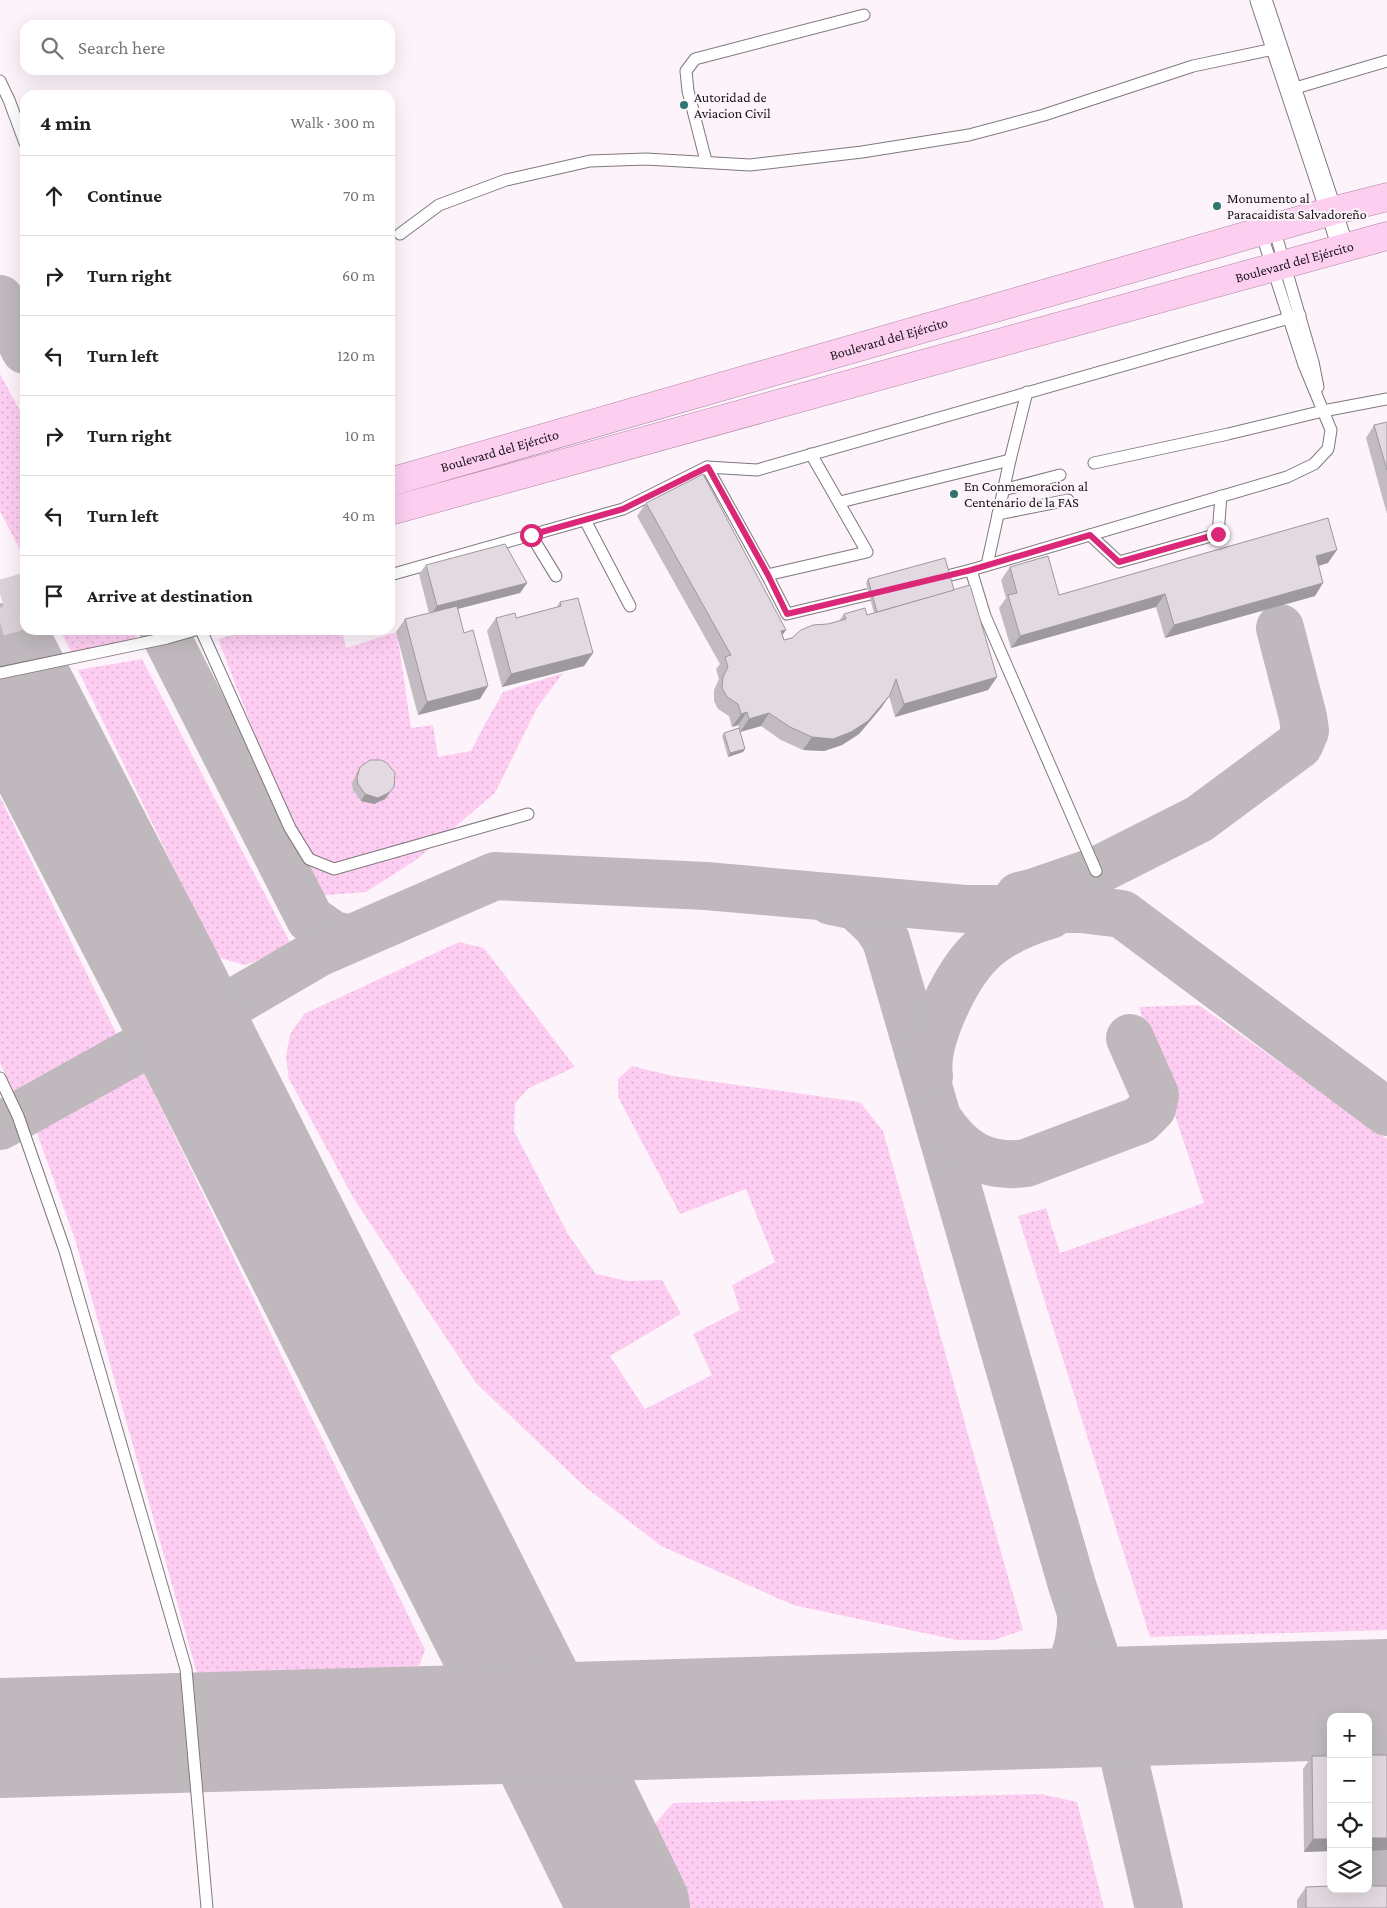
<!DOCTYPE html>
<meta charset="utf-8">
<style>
:root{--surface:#fff;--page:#f6f6f6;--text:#202124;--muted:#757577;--line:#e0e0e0}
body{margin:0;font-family:"Crimson Pro",serif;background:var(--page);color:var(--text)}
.controls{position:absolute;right:15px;bottom:15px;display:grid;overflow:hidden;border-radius:10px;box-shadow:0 5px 20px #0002}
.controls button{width:45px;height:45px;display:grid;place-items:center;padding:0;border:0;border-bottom:1px solid var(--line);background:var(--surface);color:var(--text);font:25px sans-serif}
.stop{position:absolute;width:15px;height:15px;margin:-11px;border:4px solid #db2777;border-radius:50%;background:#fff}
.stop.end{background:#db2777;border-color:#fff;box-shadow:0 1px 5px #0008}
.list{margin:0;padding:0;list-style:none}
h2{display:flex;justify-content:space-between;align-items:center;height:65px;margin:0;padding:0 20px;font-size:21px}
h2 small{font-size:16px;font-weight:400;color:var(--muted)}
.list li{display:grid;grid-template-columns:32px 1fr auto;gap:15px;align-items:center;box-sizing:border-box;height:80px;padding:0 20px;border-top:1px solid var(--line)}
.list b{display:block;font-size:19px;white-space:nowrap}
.list em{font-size:16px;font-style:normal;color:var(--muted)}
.icon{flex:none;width:28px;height:28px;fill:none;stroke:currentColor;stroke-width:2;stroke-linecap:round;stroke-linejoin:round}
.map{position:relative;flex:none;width:1387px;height:1908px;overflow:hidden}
.search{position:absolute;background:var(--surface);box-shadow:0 5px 20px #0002;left:20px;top:20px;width:375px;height:55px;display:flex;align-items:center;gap:12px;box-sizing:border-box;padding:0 18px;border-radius:15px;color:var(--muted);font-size:19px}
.panel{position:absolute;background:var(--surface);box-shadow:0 5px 20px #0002;left:20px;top:90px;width:375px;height:545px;border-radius:15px}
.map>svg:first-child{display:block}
.grass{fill:url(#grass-dots)}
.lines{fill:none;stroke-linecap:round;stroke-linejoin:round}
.taxiway{stroke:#bfb9be;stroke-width:48}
.runway{stroke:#bfb9be;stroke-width:120}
.trunk-tunnel{stroke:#dad2d8;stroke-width:28;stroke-dasharray:28 14;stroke-linecap:butt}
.service-casing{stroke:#7f787d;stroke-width:13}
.minor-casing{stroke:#7f787d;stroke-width:23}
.trunk-casing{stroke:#ab85a2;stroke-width:29}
.service{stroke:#fff;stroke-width:11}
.minor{stroke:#fff;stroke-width:21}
.trunk{stroke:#fccef0;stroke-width:28}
.wall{fill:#c2bbc1}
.shaded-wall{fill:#9e999d}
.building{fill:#e2dae0;stroke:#9e999d}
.route{stroke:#db2777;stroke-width:6}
.poi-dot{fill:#2d756d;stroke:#fcf4fa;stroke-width:2}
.labels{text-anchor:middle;stroke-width:4;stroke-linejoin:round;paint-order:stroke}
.poi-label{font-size:14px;fill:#161416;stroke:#fcf4fa;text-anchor:start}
.street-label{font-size:14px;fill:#161416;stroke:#fcf4fa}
</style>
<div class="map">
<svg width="1387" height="1908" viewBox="0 0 1387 1908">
<defs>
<pattern id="grass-dots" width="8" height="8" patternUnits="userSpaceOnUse" patternTransform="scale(1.25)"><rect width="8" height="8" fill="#fecef2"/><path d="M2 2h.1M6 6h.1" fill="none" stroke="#d9b0cf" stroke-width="1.8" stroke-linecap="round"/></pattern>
</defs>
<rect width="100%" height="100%" fill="#fcf4fa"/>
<!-- grass -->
<g class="grass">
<polygon points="0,374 25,420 25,560 0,511"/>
<polygon points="60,630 134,630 137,637 75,659"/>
<polygon points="250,630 342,630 346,648 397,632 411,728 433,725 438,757 471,751 486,722 503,692 563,673 537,708 495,793 416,860 366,892 317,896 218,639"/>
<polygon points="142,659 293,948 245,965 217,957 78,670"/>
<polygon points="0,797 120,1041 16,1097 0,1063"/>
<polygon points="459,942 484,948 575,1067 529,1088 515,1103 514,1131 568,1234 596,1274 628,1281 662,1280 681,1314 610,1356 645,1409 712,1375 693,1334 740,1310 732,1285 775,1262 746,1189 680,1214 618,1097 618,1079 632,1066 673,1076 860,1102 883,1131 1023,1630 994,1640 957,1640 793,1605 661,1546 584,1486 476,1383 354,1199 289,1079 286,1057 290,1034 304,1014"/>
<polygon points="1199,1005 1387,1139 1387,1630 1150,1637 1018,1216 1046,1208 1060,1253 1204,1203 1139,1007"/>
<polygon points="143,1071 425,1650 419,1666 198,1677 75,1239 35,1128"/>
<polygon points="1041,1794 1077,1802 1104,1908 688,1908 657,1860 651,1828 673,1803"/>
</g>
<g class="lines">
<!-- taxiway -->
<g class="taxiway">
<polyline points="0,299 25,350"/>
<polyline points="163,630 310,919 333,935 348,938"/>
<polyline points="1019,896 1035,892 1096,871 1199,819 1299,745 1305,731 1303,717 1280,628"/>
<polyline points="831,901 856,906 876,925 886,940 1072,1585 1112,1707 1159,1908"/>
<path d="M 162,976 C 185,1005 192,1012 231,1004"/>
<path d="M 929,1076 C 924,1041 955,977 980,952 C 998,934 1026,922 1050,915"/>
<polyline points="215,1081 211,1054 211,1033 218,1018 231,1004 318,953 495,876 706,886 965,909 1081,909 1122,914 1387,1112"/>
<path d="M 938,1119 C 960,1152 985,1169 1026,1163 L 1140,1120 L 1152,1108 L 1155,1095 L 1130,1038"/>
<polyline points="0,1126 185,1023"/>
<path d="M 523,1690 C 550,1712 567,1716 600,1721"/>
<path d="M 1011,1710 C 1027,1703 1042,1697 1055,1686 C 1076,1669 1082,1636 1081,1612"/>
<path d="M 570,1785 C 568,1751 572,1741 600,1721"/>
<polyline points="1368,1869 1387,1868"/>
</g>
<!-- runway -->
<g class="runway">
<polyline points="0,663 162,976 523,1690 630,1908"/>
<polyline points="0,1738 1387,1699"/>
</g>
<!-- trunk-tunnel -->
<g class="trunk-tunnel">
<polyline points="0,594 25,587"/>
<polyline points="0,622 25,615"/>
</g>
<!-- service casing -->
<g class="service-casing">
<g id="service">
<polyline points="0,81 9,100 25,143"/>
<polyline points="1292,89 1387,61"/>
<polyline points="706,161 688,91 686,71 695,59 864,15"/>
<polyline points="1274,228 1313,362 1318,387"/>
<polyline points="400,234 439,205 506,180 590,161 646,159 750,165 862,152 969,135 1044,115 1193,66 1278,48"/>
<polyline points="1094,463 1228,434 1323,411 1387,399"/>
<polyline points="707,467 767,575 787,614 883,591"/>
<polyline points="1003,490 1060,475"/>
<polyline points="840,502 1010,460"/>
<polyline points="998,514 1068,500"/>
<polyline points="585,520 630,606"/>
<polyline points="531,535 556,576"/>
<polyline points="1090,535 1119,562 1218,534 1221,496"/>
<polyline points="987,565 1010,460 1027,392"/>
<polyline points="390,575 623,509 707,467 757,470 1300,315"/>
<polyline points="767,575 867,552 811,454"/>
<polyline points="935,579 971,570"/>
<polyline points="201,630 290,828 309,859 334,869 528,814"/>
<polyline points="0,673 167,638 195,630"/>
<polyline points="1096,871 985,616 971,570 1287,477 1314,464 1328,449 1331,430 1304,365 1261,232"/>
<polyline points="0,1078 18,1116 65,1251 186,1669 207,1908"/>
</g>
</g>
<!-- minor casing -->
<g class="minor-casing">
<polyline id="minor" points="1261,0 1343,247"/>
</g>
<!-- trunk casing -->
<g class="trunk-casing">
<g id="trunk">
<path id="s1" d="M 390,482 L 1332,211 L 1387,197"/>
<path id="s2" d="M 390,511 L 1387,236"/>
</g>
</g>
<!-- service -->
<use href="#service" class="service"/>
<!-- minor -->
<use href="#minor" class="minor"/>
<!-- trunk -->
<use href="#trunk" class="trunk"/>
</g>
<!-- wall -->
<g class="wall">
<polygon points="1387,422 1387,514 1366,438 1374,425"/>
<polygon points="646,503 786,630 782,636 784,640 839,621 844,614 867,615 874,613 866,583 868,579 954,590 997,677 988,690 895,717 889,696 881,708 859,734 842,745 824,751 803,750 781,740 761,726 740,732 738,725 732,727 729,716 718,709 714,701 714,690 719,679 716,669 720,664 637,516"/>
<polygon points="1328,563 1318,566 1315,596 1165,638 1156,607 1011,648 999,608 1006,598 1001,580 1010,567 1059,595"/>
<polygon points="426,565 527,583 520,593 457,609 480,699 418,715 396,632 405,619 429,613 419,574"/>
<polygon points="560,602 593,653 584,666 502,687 487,631 496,618 516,618 556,608"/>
<polygon points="724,733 743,752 728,757 722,736"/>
<polygon points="360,767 394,787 385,799 374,804 361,801 353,790 352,784 356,774"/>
<polygon points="1312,1756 1331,1851 1304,1852 1303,1769"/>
<polygon points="1306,1887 1387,1908 1297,1908 1297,1900"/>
</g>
<!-- shaded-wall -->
<g class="shaded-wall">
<polygon points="1337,550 1328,563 1307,569 1316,556"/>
<polygon points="527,583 520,593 430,616 437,606"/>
<polygon points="1323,583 1315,596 1165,638 1174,625"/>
<polygon points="1165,594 1156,607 1011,648 1020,636"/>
<polygon points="786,630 777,642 781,631"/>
<polygon points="593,653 584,666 502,687 511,674"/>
<polygon points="997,677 988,690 895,717 904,704"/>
<polygon points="488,686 480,699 418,715 427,702"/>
<polygon points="890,695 881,708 859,734 842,745 824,751 803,750 812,737"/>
<polygon points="747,712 738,725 732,727 741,714"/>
<polygon points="769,713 761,726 740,732 749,719"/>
<polygon points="745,749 743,752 728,757 730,753"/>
<polygon points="390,792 385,799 374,804 361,801 365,794"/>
<polygon points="1368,1838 1387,1838 1387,1850 1368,1851"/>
<polygon points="1313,1839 1331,1839 1331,1851 1304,1852"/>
</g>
<!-- building -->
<g class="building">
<polygon points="1387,422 1387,470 1374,425"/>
<polygon points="703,474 786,630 781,631 784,640 792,638 801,630 813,625 828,624 846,619 844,614 865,608 867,615 970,585 997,677 904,704 896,679 890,695 868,721 851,732 833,739 812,737 790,727 769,713 749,719 747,712 741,714 738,704 727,697 722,688 723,677 728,667 725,657 731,655 646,503"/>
<polygon points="1328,518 1337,550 1316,556 1323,583 1174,625 1165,594 1020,636 1008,595 1017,593 1010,567 1048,556 1059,595"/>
<polygon points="505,544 527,583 437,606 426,565"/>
<polygon points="945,558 954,590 877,612 868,579"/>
<polygon points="578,598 593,653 511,674 496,618 515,613 516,618 561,606 560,602"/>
<polygon points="457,606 464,633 473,630 488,686 427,702 405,619"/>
<polygon points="739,728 745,749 730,753 724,733"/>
<polygon points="370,760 381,760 387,763 395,773 394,787 390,792 378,798 365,794 358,784 357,778 360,767"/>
<rect x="1368" y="1755" width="19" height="83"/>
<polygon points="1312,1756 1331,1756 1331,1839 1313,1839"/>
<polygon points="1331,1886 1331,1889 1368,1889 1368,1886 1387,1886 1387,1908 1306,1908 1306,1887"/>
</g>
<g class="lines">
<!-- route -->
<polyline class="route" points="531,535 623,509 708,467 768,575 787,614 971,570 1090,535 1119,562 1218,534"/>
</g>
<!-- markers -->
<g class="poi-dot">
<circle cx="684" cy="105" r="5"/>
<circle cx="1217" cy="206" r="5"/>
<circle cx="954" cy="494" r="5"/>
</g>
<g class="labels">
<!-- poi labels -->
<g class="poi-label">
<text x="694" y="102">Autoridad de<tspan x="694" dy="16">Aviacion Civil</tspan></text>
<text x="1227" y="203">Monumento al<tspan x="1227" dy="16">Paracaidista Salvadoreño</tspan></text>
<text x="964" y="491">En Conmemoracion al<tspan x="964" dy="16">Centenario de la FAS</tspan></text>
</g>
<!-- street labels -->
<g class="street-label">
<text dy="5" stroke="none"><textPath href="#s2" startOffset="938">Boulevard del Ejército</textPath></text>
<text dy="5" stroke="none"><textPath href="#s1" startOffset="519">Boulevard del Ejército</textPath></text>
<text dy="5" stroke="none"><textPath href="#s1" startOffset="114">Boulevard del Ejército</textPath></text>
</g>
</g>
</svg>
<div class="controls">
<button>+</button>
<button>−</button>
<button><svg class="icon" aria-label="locate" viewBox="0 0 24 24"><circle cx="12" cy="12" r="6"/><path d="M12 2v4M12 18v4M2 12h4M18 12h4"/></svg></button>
<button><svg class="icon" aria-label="layers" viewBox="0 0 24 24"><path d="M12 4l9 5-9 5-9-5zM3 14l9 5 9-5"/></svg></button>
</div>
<div class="stop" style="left:531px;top:535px"></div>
<div class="stop end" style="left:1218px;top:534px"></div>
<div class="search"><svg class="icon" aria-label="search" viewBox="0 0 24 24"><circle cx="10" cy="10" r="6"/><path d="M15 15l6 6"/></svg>Search here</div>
<section class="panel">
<h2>4 min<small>Walk · 300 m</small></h2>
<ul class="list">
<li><svg class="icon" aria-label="ahead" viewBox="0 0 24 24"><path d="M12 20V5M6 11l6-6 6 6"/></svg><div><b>Continue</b></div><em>70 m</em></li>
<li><svg class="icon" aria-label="right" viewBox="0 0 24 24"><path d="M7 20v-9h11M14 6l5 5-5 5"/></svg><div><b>Turn right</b></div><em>60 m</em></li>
<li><svg class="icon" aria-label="left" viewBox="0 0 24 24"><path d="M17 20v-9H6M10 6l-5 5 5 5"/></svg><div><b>Turn left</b></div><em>120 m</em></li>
<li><svg class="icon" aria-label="right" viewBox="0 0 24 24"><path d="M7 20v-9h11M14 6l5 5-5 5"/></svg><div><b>Turn right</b></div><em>10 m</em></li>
<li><svg class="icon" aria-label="left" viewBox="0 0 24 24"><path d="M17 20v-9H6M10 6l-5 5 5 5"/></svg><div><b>Turn left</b></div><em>40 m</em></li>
<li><svg class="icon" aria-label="arrive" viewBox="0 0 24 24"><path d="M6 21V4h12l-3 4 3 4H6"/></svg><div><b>Arrive at destination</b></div></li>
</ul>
</section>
</div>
